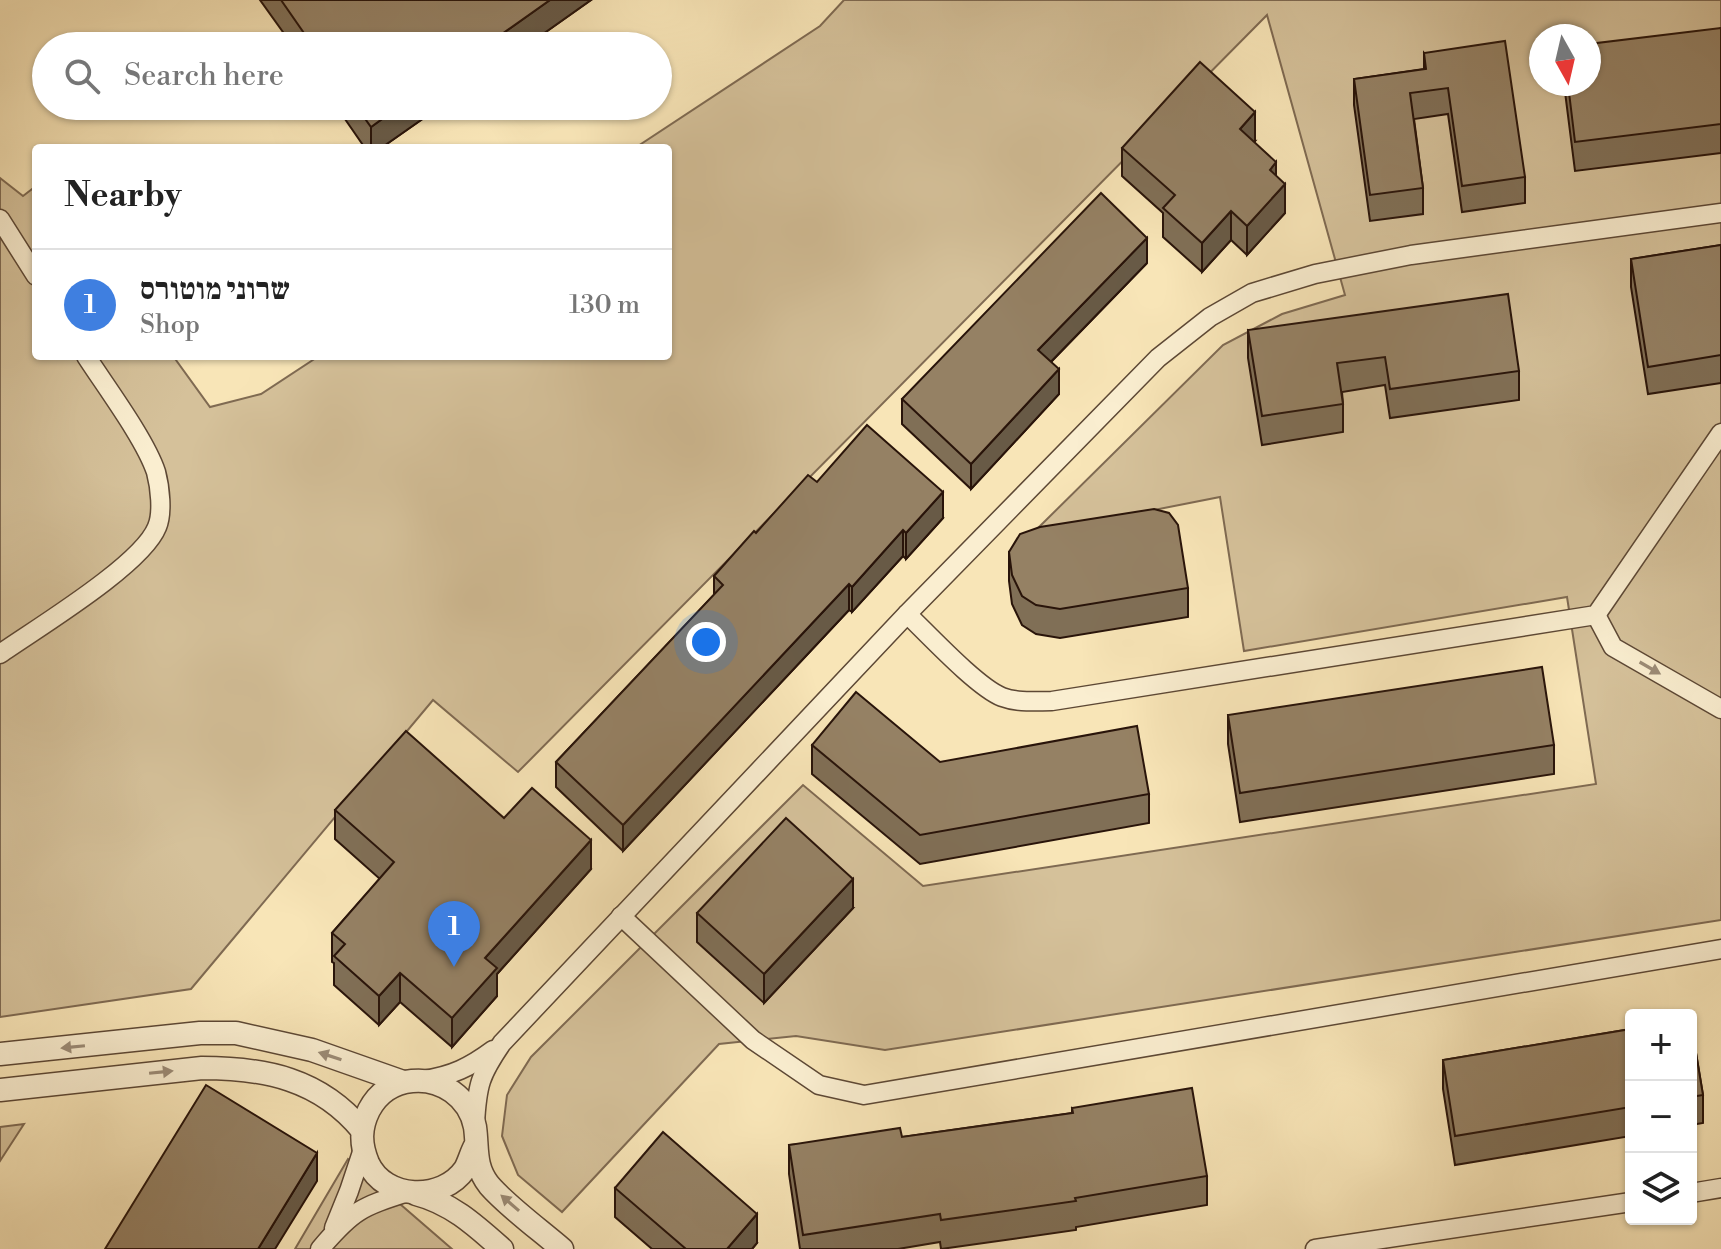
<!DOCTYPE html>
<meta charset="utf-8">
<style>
:root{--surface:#fff;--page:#f6f6f6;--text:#222;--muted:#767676;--line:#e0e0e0;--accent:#7c3aed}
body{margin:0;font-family:"Libre Bodoni","Frank Ruhl Libre",serif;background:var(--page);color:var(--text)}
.controls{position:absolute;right:24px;bottom:24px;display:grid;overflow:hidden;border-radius:8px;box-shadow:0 2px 6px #0004}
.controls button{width:72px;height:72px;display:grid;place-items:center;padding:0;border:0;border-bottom:2px solid var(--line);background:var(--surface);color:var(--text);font:40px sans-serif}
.compass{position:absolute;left:1529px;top:24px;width:72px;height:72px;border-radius:50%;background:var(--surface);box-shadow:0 2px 6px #0004;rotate:172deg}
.you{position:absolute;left:706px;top:642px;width:28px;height:28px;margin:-20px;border:6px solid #fff;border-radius:50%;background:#1a73e8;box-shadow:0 0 0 12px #1a73e833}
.badge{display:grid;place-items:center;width:52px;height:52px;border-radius:50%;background:var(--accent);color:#fff;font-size:26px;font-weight:700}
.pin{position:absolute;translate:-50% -66px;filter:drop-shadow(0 2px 4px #0008)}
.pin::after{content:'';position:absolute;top:42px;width:28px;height:24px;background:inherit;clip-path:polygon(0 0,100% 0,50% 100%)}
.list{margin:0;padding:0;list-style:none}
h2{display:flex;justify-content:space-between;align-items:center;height:104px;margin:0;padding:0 32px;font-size:34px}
h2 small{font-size:26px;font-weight:400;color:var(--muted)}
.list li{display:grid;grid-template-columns:52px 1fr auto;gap:24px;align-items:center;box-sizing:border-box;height:112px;padding:0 32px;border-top:2px solid var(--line)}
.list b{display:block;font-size:30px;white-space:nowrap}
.list p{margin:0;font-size:26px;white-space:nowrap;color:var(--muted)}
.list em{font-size:26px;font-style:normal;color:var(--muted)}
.icon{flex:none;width:44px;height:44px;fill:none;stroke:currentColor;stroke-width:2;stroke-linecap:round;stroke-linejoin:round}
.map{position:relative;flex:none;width:1721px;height:1249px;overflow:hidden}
.search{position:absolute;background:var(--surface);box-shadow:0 2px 6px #0004;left:32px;top:32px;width:640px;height:88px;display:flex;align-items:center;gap:20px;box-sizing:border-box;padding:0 28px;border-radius:44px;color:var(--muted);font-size:30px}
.panel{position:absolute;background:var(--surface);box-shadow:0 2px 6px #0004;left:32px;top:144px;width:640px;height:216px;border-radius:8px}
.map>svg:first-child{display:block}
.green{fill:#d5c19a;stroke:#7f6a52;stroke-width:2;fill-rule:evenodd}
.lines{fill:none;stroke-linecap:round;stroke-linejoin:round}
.minor-casing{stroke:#5d4835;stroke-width:21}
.tertiary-casing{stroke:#5d4835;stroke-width:25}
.minor{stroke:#faeed0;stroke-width:18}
.tertiary{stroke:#faeed0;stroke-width:22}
.wall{fill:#806f56;stroke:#29140a;stroke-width:2}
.shaded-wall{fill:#685a46;stroke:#29140a;stroke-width:2}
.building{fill:#958164;stroke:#29140a;stroke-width:2}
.oneway{fill:#9c8c77}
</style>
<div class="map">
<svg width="1721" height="1249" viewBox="0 0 1721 1249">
<rect width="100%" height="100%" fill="#f8e5b7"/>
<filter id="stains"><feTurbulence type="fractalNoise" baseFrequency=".0025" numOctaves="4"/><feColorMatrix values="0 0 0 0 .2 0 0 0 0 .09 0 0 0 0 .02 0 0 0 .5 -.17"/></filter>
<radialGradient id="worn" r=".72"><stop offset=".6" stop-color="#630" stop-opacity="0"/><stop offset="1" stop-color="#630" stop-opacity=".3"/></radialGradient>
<!-- green -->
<g class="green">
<path d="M 844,0 L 1721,0 L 1721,920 L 885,1050 L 796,1036 L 719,1044 L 562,1212 L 518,1175 L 502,1136 L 507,1095 L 531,1057 L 803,785 L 923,886 L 1596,784 L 1567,597 L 1244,651 L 1220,497 L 1032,534 L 1223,345 L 1282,314 L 1345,295 L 1267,15 L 518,772 L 433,700 L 191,989 L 0,1017 L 0,178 L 23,196 L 36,186 L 36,356 L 173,356 L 210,407 L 261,394 L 319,356 L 668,356 L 668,148 L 635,148 L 820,26 ZM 1541,36 L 1589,36 L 1589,84 L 1541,84 Z"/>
<polygon points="24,1124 0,1161 0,1127"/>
<polygon points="348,1159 452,1249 295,1249"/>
</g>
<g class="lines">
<!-- minor casing -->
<g class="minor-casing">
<g id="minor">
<polyline points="0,219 36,276"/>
<path d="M 907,614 C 929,635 977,687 1002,697 C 1018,703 1036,701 1052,701 L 1596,615 L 1721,433"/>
<polyline points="1596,615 1613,647 1721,709"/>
<path d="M 0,654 C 37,628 142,565 157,527 C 163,513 160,487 156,472 C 145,439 106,387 86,356"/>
<polyline points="621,916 753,1040 819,1085 864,1095 1721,949"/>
<path d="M 423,1080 C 452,1076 470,1067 493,1050"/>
<path d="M 475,1124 C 477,1085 480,1075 502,1043 L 907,614 L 1158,358 L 1210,317 L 1252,293 L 1315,274 L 1411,255 L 1721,213"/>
<polyline points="1691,1193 1721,1188"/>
<polyline points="334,1228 349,1191 363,1149"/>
<path d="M 320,1249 C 353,1210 361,1207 408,1192"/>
<polyline points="1315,1249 1631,1202"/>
</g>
</g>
<!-- tertiary casing -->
<g class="tertiary-casing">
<g id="tertiary">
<polyline points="0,1054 200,1033 236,1033 312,1050 403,1082"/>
<path d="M 0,1090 L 202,1068 C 265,1068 320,1079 362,1130"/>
<path d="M 475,1146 C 471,1153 469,1162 465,1169 C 442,1202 385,1200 368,1163 C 360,1144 360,1128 369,1110 C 378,1093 392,1083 412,1081 C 441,1078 469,1097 475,1127 C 478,1148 474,1166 489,1185 C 507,1206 540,1230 562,1249"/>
<path d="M 416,1194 C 451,1203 475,1225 502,1249"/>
</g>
</g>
<!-- minor -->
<use href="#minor" class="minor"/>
<!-- tertiary -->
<use href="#tertiary" class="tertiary"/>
</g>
<!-- wall -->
<g class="wall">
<polygon points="260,0 591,0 526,46 293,46"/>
<polygon points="1721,28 1721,153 1575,171 1564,84 1589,84"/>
<polygon points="1424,53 1525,177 1525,203 1462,212 1448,114 1414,119 1423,188 1423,214 1370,221 1354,105 1354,79 1424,69"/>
<polygon points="336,106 441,106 381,148 365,148"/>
<polygon points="1255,141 1254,142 1276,176 1285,213 1247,255 1231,240 1202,272 1163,237 1163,213 1122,176 1122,148"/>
<polygon points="1721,245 1721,383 1648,394 1631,287 1631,259"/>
<polygon points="1147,263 1051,362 1059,394 971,489 902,424 902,399"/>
<polygon points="1248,330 1519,371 1519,400 1390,418 1385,385 1342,392 1343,404 1343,432 1262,445 1248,358"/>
<polygon points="817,482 943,518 906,559 903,556 852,612 849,610 623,851 556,787 556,762 714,595 714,576 756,533"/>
<polygon points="1009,552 1188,588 1188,617 1060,638 1036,634 1022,625 1012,604 1009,581"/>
<polygon points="1228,715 1554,745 1554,774 1240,822 1228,744"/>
<polygon points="812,745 940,762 1149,794 1149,823 920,864 812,774"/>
<polygon points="335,810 504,818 591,869 497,974 497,996 452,1047 400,1002 379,1025 334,985 334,963 332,962 332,933 380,879 335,839"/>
<polygon points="853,908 764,1003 697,942 697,913"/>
<polygon points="1691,1023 1703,1095 1703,1123 1691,1125"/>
<polygon points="1631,1029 1631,1136 1455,1165 1443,1089 1443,1060"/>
<polygon points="1072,1108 1207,1176 1207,1205 1076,1227 1076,1230 941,1249 940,1242 898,1249 800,1249 789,1174 789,1145 902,1137 1072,1113"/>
<polygon points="615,1188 757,1243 752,1249 652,1249 615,1217"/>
</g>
<!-- shaded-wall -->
<g class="shaded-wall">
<polygon points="550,0 591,0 526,46 485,46"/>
<polygon points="400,106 441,106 381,148 371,148 371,127"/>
<polygon points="1255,112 1255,141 1240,158 1240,129"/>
<polygon points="1276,162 1276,191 1270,170"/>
<polygon points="1285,184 1285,213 1247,255 1247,226"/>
<polygon points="1231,211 1231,240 1202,272 1202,243"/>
<polygon points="1147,238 1147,263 1038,375 1038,350"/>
<polygon points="1059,369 1059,394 971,489 971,464"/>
<polygon points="943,492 943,518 906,559 906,533"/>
<polygon points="903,530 903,556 852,612 852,587"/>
<polygon points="849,584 849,610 623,851 623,825"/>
<polygon points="591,840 591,869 497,974 497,996 452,1047 452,1018 485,958"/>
<polygon points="853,879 853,908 764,1003 764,974"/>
<polygon points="400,973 400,1002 379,1025 379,996"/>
<polygon points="317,1153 317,1181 275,1249 258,1249"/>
<polygon points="757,1214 757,1243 752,1249 727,1249"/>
</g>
<!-- building -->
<g class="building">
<polygon points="281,0 550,0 485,46 313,46"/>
<polygon points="1721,28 1721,124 1575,142 1568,84 1589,84 1589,44"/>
<polygon points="1505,41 1525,177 1462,186 1448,88 1410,93 1423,188 1370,195 1354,79 1426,69 1424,53"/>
<polygon points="1200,62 1255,112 1240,129 1276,162 1270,170 1285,184 1247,226 1231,211 1202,243 1163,208 1175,195 1122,148"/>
<polygon points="356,106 400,106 371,127"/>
<polygon points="1101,193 1147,238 1038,350 1059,369 971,464 902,399"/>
<polygon points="1721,245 1721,355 1648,367 1631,259"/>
<polygon points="1508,294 1519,371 1390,389 1385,357 1337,363 1343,404 1262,416 1248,330"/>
<polygon points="867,425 943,492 906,533 903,530 852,587 849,584 623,825 556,762 723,585 714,576 754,531 756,533 808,475 817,482"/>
<polygon points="1154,509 1169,513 1178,525 1188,588 1060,609 1036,605 1022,596 1012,575 1009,552 1020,534 1040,527"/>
<polygon points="1542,667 1554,745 1240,793 1228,715"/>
<polygon points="856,692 940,762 1137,726 1149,794 920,835 812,745"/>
<polygon points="406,731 504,818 532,788 591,840 485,958 497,968 452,1018 400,973 379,996 334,956 345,944 332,933 394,862 335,810"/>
<polygon points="786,818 853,879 764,974 697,913"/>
<polygon points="1691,1023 1703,1095 1691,1097"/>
<polygon points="1631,1029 1631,1107 1455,1136 1443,1060"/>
<polygon points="206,1085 317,1153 258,1249 105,1249"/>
<polygon points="1192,1088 1207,1176 1075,1198 1076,1201 941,1220 940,1214 803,1235 789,1145 900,1128 902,1137 1073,1113 1072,1108"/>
<polygon points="663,1132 757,1214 727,1249 686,1249 615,1188"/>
</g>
<!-- one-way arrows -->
<defs><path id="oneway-solid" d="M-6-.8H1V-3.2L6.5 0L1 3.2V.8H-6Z" transform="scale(2)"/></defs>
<g class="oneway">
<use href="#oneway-solid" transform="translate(1650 668) rotate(30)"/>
<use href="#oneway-solid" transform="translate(73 1047) rotate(174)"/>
<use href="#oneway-solid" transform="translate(330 1056) rotate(-162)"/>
<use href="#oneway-solid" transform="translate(161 1072) rotate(-6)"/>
<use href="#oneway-solid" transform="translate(510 1203) rotate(-139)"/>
</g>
<rect width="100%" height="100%" filter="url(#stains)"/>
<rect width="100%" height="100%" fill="url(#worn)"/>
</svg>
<div class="controls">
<button>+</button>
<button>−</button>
<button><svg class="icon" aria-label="layers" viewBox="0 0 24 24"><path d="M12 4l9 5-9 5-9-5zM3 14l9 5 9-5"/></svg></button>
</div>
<svg class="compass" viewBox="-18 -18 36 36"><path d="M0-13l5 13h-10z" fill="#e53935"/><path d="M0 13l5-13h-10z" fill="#767676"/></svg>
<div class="you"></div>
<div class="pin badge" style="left:454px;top:967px;background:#3f7fe0">1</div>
<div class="search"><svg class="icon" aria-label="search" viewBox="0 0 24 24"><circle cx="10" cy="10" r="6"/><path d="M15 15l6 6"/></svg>Search here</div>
<section class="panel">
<h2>Nearby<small></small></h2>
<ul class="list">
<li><span class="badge" style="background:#3f7fe0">1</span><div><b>שרוני מוטורס</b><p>Shop</p></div><em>130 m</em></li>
</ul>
</section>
</div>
